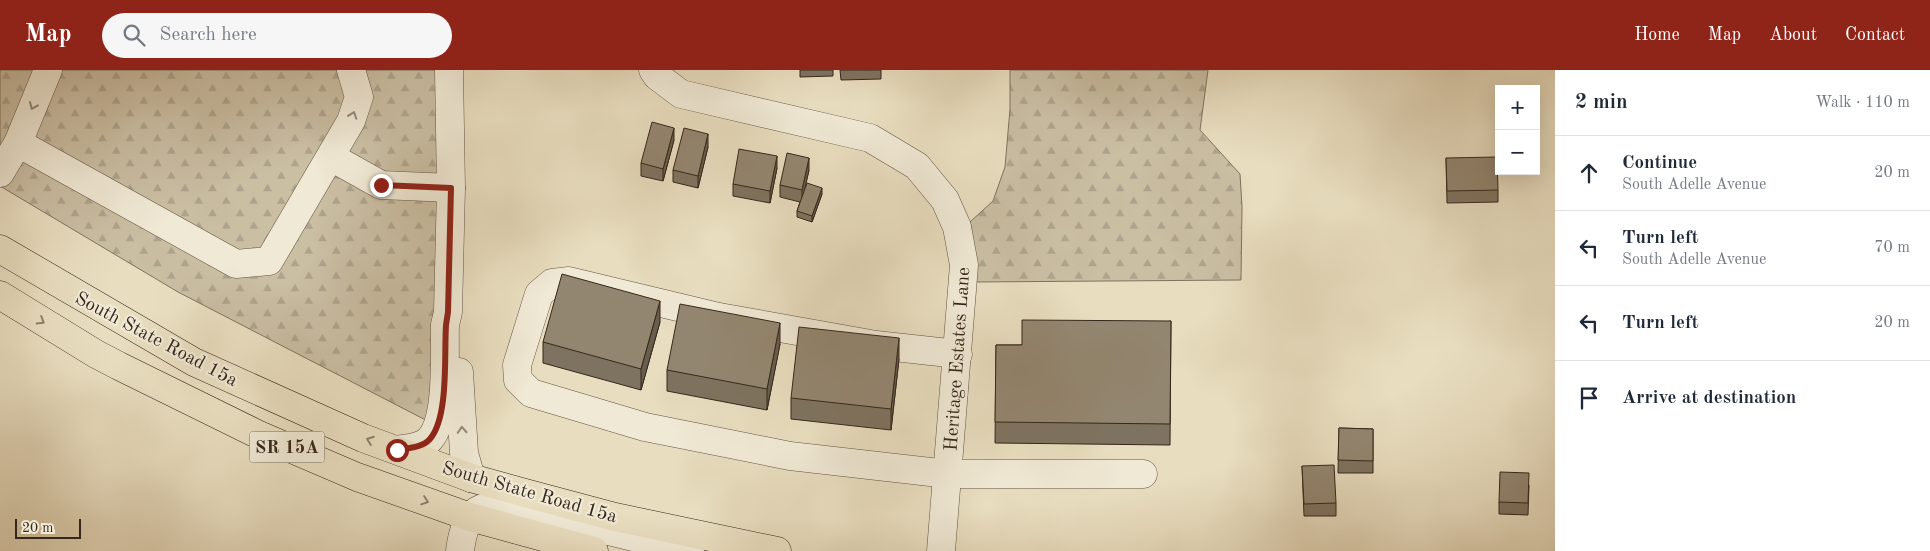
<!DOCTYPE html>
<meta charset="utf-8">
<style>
:root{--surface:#fff;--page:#f6f6f7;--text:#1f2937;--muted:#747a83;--line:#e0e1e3;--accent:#8f2418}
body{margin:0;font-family:"Old Standard TT",serif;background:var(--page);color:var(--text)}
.controls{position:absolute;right:15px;top:15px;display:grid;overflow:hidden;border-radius:0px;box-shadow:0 5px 20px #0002}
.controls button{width:45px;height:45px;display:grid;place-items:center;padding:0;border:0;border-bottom:1px solid var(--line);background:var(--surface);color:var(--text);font:25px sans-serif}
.scale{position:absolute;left:15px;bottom:12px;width:66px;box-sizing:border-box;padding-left:5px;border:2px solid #36271b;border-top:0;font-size:14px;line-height:18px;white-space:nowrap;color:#36271b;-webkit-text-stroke:4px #f0e9d5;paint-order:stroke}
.stop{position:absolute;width:15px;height:15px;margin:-11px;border:4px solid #8f2418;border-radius:50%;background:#fff}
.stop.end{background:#8f2418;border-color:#fff;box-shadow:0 1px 5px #0008}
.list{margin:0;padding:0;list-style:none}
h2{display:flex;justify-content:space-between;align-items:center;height:65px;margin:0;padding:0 20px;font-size:21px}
h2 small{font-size:16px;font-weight:400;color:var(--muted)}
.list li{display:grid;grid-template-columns:32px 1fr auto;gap:15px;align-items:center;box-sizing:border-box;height:75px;padding:0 20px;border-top:1px solid var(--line)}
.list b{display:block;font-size:19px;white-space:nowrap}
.list p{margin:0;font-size:16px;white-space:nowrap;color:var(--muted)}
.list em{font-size:16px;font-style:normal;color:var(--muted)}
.icon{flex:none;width:28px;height:28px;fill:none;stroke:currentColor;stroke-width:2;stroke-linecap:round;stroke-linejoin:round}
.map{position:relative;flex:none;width:1555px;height:481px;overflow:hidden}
header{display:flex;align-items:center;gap:30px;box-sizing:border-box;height:70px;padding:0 25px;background:var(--accent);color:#fff}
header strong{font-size:24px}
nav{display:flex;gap:28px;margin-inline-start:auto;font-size:18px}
.search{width:350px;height:45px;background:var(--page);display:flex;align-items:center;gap:12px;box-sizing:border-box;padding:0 18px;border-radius:28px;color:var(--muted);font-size:19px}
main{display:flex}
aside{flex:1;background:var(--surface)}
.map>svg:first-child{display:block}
.forest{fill:url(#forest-firs);stroke:#80725f}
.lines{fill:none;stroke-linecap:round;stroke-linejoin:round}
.minor-casing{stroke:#625444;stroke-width:29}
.highway-casing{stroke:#36271b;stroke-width:29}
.minor{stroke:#f0e9d5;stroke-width:28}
.highway{stroke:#e8ddbf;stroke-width:28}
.wall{fill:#7e7360;stroke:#36271b}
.shaded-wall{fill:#675e4e;stroke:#36271b}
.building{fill:#938670;stroke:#36271b}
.oneway{stroke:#938878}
.oneway2{stroke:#8f826d}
.route{stroke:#8f2418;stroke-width:6}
.labels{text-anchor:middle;stroke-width:4.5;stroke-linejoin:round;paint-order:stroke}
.shield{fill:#f0e9d5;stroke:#6e6153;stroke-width:1}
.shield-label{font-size:18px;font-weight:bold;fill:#36271b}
.street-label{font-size:19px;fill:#36271b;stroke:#f0e9d5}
</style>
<header>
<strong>Map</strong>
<div class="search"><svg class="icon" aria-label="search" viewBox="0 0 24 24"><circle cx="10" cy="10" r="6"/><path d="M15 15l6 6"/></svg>Search here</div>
<nav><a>Home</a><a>Map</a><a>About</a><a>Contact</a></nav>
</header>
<main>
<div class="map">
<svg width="1555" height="481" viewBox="0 0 1555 481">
<defs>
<pattern id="forest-firs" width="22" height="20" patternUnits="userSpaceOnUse" patternTransform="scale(1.25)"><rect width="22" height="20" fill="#cabea3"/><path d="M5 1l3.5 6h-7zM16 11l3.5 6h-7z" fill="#aea38c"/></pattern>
</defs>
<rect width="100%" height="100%" fill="#e8ddbf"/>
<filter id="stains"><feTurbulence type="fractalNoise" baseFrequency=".004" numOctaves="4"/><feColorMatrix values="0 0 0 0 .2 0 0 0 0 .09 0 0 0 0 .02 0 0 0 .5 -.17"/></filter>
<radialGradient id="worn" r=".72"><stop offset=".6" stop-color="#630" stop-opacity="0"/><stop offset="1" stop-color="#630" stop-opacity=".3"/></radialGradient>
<!-- forest -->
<g class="forest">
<polygon points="0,0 438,0 443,359 178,222 0,116"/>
<polygon points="1010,0 1208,0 1200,60 1240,104 1242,137 1241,210 974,212 970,152 993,131 1005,97 1010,39"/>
</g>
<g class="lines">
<!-- minor casing -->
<g class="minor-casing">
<g id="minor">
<polyline points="653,0 657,6 681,24 870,68 917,96 945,130 957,157 964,195 941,481"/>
<polyline points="18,73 236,194 269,191 351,51 359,27 351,0"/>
<polyline points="331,87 381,115 451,118"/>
<polyline points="0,103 18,73 48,0"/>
<polyline points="958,284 876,275 719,247 569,211 552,213 539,224 517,295 518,310 531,323 645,357 790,386 948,404 1143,404"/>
<polyline points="459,302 464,383 471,408"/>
<path d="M 397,380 C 408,378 422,378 430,369 C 449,347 444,284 445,255 L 448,242 L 451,118 L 449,0"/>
<path d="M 460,481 C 462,464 467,440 487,437 C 495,435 504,437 511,437 L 690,481"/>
</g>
</g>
<!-- highway casing -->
<g class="highway-casing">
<g id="highway">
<polyline points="0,179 194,292 363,368 471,408 525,423 615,447 777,481"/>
<polyline points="0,225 96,284 119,296 257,364 357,407 470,447 594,481"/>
</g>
</g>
<!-- minor -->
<use href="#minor" class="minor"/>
<!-- highway -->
<use href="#highway" class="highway"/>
</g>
<!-- wall -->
<g class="wall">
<polygon points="800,0 833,0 833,6 800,7"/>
<polygon points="840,0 881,0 881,9 841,10"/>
<polygon points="674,70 663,111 641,106 641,93"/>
<polygon points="708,77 698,118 673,112 673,100"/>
<polygon points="1446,88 1498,120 1498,132 1447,133"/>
<polygon points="777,98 770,133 733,126 733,114"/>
<polygon points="809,100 804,121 822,124 812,152 797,147 797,141 800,132 780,127 780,115"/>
<polygon points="1171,251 1170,375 995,373 996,275 1022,275"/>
<polygon points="660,252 641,320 543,293 543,272"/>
<polygon points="780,274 767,340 667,321 667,300"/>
<polygon points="899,289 891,360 791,349 791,328"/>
<polygon points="1339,358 1373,359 1373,403 1338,403"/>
<polygon points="1302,396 1336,433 1336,446 1304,446"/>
<polygon points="1529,415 1528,445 1499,444 1499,432"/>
</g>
<!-- shaded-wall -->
<g class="shaded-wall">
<polygon points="674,58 674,70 663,111 663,99"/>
<polygon points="708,64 708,77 698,118 698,106"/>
<polygon points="777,86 777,98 770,133 770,121"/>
<polygon points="809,88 809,100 802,132 802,120"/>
<polygon points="822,118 822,124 812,152 812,146"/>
<polygon points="660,231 660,252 641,320 641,299"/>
<polygon points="780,253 780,274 767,340 767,319"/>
<polygon points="899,268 899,289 891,360 891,339"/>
</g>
<!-- building -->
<g class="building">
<polygon points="652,52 674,58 663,99 641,93"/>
<polygon points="684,58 708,64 698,106 673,100"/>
<polygon points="739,79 777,86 770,121 733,114"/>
<polygon points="787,83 809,88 802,120 780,115"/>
<polygon points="1497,87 1498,120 1447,121 1446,88"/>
<polygon points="807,113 822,118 812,146 797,141"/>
<polygon points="562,204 660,231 641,299 543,272"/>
<polygon points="680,234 780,253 767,319 667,300"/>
<polygon points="1022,250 1171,251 1170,354 995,352 996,275 1022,275"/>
<polygon points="799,257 899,268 891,339 791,328"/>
<polygon points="1339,358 1373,359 1373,391 1338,390"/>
<polygon points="1334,395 1336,433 1304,434 1302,396"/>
<polygon points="1500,402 1529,403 1528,433 1499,432"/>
</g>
<!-- one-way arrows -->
<defs><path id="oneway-chevron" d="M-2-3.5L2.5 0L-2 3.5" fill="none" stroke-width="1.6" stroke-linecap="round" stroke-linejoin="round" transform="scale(1.25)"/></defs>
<g class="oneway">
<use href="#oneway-chevron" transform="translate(33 36) rotate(113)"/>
<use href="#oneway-chevron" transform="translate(353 45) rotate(-71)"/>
<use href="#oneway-chevron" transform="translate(462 360) rotate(-93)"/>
</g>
<g class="oneway2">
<use href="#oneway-chevron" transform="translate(41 251) rotate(32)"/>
<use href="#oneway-chevron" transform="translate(370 370) rotate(-160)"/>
<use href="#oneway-chevron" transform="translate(425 431) rotate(19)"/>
</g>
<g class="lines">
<!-- route -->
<path class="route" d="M 381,115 L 451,118 L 448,242 L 446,255 C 444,285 449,347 430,369 C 422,378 408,378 397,380"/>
</g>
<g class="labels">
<!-- shield labels -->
<rect class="shield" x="249.5" y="361.5" width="75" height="31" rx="4"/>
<g class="shield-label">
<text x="287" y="383">SR 15A</text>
</g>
<!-- street labels -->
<g class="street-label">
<text transform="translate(157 268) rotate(28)" y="7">South State Road 15a</text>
<text transform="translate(956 289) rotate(-86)" y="7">Heritage Estates Lane</text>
<text transform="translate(530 421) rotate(16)" y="7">South State Road 15a</text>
</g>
</g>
<rect width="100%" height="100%" filter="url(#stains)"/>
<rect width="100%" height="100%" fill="url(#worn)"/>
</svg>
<div class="controls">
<button>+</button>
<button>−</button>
</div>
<div class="scale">20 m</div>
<div class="stop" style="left:397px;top:380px"></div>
<div class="stop end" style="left:381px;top:115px"></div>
</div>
<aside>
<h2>2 min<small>Walk · 110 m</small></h2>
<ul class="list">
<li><svg class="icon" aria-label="ahead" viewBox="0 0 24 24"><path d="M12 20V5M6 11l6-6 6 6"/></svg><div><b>Continue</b><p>South Adelle Avenue</p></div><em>20 m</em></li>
<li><svg class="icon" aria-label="left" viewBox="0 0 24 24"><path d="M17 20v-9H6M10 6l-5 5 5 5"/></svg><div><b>Turn left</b><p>South Adelle Avenue</p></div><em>70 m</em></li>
<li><svg class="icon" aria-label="left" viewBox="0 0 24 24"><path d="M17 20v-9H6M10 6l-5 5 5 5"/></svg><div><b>Turn left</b></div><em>20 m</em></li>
<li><svg class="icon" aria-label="arrive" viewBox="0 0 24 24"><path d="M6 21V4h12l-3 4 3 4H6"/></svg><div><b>Arrive at destination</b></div></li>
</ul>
</aside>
</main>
